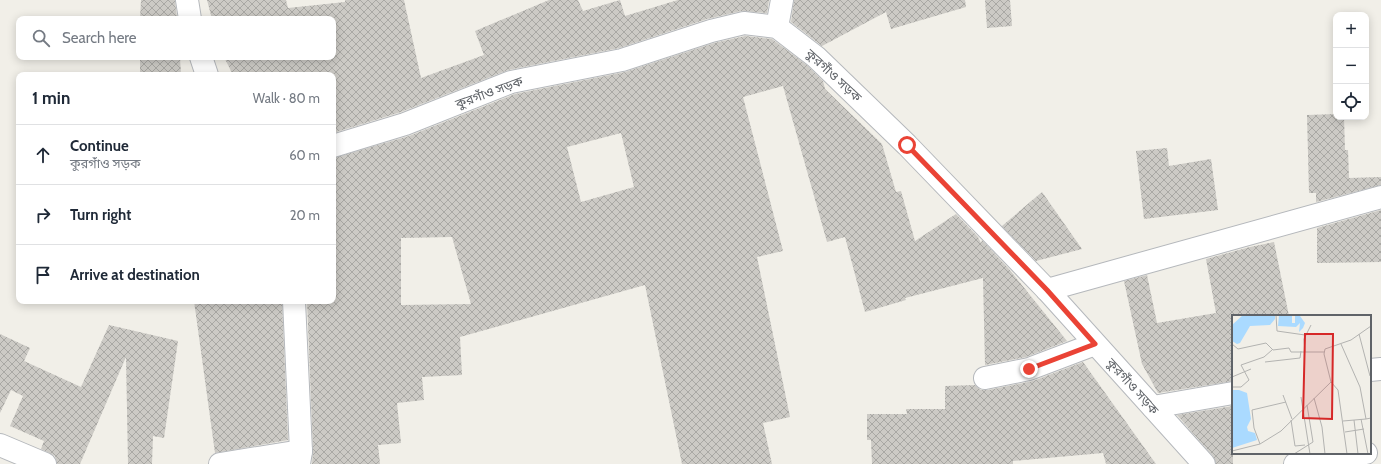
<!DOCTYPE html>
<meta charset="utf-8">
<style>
:root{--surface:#fff;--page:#f2f2f3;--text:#1f2937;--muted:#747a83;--line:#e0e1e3}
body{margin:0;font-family:Cabin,"Noto Sans Bengali",sans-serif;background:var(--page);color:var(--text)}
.controls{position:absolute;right:12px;top:12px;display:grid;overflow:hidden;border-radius:8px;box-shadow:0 2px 10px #0003}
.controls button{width:36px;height:36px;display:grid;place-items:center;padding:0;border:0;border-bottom:1px solid var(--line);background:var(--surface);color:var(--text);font:20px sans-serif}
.stop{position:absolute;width:12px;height:12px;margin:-9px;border:3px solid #ea4335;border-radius:50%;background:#fff}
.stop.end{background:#ea4335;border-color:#fff;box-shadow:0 1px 4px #0008}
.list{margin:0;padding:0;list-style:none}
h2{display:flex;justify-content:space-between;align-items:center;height:52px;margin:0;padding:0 16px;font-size:17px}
h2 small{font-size:13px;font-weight:400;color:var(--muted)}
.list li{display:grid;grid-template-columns:26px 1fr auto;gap:12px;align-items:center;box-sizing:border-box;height:60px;padding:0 16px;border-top:1px solid var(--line)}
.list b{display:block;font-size:15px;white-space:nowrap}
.list p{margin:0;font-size:13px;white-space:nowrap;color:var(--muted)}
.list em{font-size:13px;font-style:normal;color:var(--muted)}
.icon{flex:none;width:22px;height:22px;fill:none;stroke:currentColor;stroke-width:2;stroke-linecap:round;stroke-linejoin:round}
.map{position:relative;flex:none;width:1381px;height:464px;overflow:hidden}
.search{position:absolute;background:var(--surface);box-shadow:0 2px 10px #0003;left:16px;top:16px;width:320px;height:44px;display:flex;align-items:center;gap:10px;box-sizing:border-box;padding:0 14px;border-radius:8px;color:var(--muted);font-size:15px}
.panel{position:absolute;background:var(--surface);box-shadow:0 2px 10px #0003;left:16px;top:72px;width:320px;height:232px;border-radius:8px}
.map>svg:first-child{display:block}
.building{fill:url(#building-cross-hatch);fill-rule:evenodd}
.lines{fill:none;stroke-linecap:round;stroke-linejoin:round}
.minor-casing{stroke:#b5b8bc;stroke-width:24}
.tertiary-casing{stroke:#b5b8bc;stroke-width:24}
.minor{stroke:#fff;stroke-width:22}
.tertiary{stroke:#fff;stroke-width:22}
.route{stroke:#ea4335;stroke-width:5}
.labels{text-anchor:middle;stroke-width:4;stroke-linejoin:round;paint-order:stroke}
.street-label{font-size:13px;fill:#5f6368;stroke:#fff}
.inset-road{fill:none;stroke:#b3b3b1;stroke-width:1}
.view{fill:#d62828;fill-opacity:0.15;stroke:#d62828;stroke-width:2}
.inset-edge{fill:none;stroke:#5f6368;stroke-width:2}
</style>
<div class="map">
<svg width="1381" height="464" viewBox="0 0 1381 464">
<defs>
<pattern id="building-cross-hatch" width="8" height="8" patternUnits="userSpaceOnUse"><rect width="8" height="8" fill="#cccac5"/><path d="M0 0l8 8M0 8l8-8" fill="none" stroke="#a9a8a4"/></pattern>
</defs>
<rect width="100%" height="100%" fill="#f1efe8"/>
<!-- building -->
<g class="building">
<polygon points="141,0 175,0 177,19 140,19"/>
<polygon points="207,0 286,0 288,8 345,2 345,0 404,0 421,78 484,55 475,31 549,0 578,0 583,11 620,0 625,16 678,0 769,0 767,13 741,11 707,19 619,48 508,70 401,112 333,133 333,75 233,75 224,57 333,57 333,19 212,19"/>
<polygon points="794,0 965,0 966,7 891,29 886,12 822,46 791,22"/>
<polygon points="985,0 1010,0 1012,26 987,28"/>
<path d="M 745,36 L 772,39 L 808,66 L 823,81 L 825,89 L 882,144 L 896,192 L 901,191 L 915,241 L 956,214 L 978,237 L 981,243 L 982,240 L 1009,269 L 1067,341 L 1026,357 L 985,365 L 983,278 L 905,298 L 906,300 L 865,312 L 845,237 L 827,242 L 783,86 L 743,97 L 783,251 L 757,257 L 790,417 L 763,423 L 772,464 L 682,464 L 645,285 L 460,337 L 462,375 L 422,377 L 424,400 L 397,403 L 401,443 L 378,445 L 380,464 L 312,464 L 313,450 L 307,301 L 333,301 L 333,158 L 409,136 L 515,94 L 625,72 L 714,43 ZM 621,133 L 634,187 L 581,202 L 567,147 ZM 452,237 L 471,304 L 401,305 L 401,238 Z"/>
<polygon points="140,57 180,57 181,75 140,75"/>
<polygon points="1336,114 1336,117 1344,117 1345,150 1348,150 1349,178 1381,177 1381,185 1316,202 1316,193 1309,193 1307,115"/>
<polygon points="1167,148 1169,166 1211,159 1218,210 1144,219 1136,151"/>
<polygon points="1042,192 1082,249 1036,261 1002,226"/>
<polygon points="1381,210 1381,262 1317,263 1317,228"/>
<polygon points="1274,242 1289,316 1233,316 1233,381 1158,393 1142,364 1124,281 1147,275 1157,323 1216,313 1206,259 1250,247"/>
<polygon points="194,301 282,301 288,440 215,453"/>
<polygon points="109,325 178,341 164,438 153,436 152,464 128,464 126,357 80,464 57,464 55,456 41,449 44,441 10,426 23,396 11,390 0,413 0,334 30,348 24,361 81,387"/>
<polygon points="1083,362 1156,464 1106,464 1103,453 1013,461 1013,464 872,464 871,440 867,440 867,414 907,414 906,409 945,409 945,386 975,385 981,390 988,390 1033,381"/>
<polygon points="1233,406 1233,464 1216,464 1213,456 1177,415"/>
</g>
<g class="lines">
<!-- minor casing -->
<g class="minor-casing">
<g id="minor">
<polyline points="777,27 782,0"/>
<polyline points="1047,290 1381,197"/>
<polyline points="294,301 301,451 299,464"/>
<polyline points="1370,370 1381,369"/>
<polyline points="985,378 1029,369 1095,344"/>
<polyline points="1153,407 1233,393"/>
<polyline points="0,445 45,464"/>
<polyline points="220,464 301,451"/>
<polyline points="1295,464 1366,453"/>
</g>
</g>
<!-- tertiary casing -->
<g class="tertiary-casing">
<g id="tertiary">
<polyline points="187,0 190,19"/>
<polyline points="201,57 207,75"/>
<polyline points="333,146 405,124 511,82 622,60 711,31 744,23 777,27 816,57 907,145 1047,290 1204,464"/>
</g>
</g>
<!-- minor -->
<use href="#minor" class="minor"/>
<!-- tertiary -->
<use href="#tertiary" class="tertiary"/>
</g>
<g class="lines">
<!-- route -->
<polyline class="route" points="907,145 1047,290 1095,344 1029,369"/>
</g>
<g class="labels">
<!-- street labels -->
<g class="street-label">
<text transform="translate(834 75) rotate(43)" y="5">কুরগাঁও সড়ক</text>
<text transform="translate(489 92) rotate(-20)" y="5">কুরগাঁও সড়ক</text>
<text transform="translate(1133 386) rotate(48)" y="5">কুরগাঁও সড়ক</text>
</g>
</g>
<!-- overview -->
<g transform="translate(1232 315)">
<rect width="139" height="139" fill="#f1efe8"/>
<path d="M 11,0 L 43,0 L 43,4 L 38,10 L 18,11 L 8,28 L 5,29 L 0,26 L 0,10 ZM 47,0 L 60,0 L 60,8 L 63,8 L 63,1 L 68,1 L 73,8 L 71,13 L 67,17 L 68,8 L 64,12 L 46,11 ZM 0,75 L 7,75 L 15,78 L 19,104 L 15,112 L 16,116 L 23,118 L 25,125 L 0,133 Z" fill="#aadaff"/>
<path class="inset-road" d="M 44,0 L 45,16 L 73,20M 127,19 L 138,61M 0,29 L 6,34 L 34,28 L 41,35 L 57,33 L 59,37 L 92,37M 109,29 L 128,72 L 134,104 L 139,103M 73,37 L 72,24 L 79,10M 33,47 L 68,43 L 69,36M 0,62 L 19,54M 99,67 L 106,75 L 115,139M 0,72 L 9,72 L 17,65 L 9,50 L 32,42 L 40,35M 51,80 L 60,104M 69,82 L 78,139M 82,83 L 90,112 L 93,139M 129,104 L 136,139M 59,105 L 63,131 L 73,130M 122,105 L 126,139M 111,106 L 134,104M 113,117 L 132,114M 28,129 L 22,113 L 20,95 L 54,87M 0,136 L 28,129 L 49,116 L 99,67 L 92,39 L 93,34 L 119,25 L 139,11M 62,139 L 81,127 L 75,90"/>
<path class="view" d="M 73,19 L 101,19 L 100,104 L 71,103 Z"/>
<rect width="139" height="139" class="inset-edge"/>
</g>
</svg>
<div class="controls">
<button>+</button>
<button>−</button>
<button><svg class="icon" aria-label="locate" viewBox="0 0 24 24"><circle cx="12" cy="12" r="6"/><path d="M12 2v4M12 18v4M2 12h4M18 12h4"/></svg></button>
</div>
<div class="stop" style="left:907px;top:145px"></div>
<div class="stop end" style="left:1029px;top:369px"></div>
<div class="search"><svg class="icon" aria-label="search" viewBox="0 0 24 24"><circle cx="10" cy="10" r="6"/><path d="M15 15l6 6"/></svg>Search here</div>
<section class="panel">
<h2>1 min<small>Walk · 80 m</small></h2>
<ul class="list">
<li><svg class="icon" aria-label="ahead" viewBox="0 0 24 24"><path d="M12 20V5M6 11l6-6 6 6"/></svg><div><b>Continue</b><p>কুরগাঁও সড়ক</p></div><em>60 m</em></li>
<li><svg class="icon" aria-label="right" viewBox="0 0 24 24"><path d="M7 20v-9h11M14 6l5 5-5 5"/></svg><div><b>Turn right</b></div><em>20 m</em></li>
<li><svg class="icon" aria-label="arrive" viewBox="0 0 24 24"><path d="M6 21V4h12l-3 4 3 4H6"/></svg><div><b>Arrive at destination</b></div></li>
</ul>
</section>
</div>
